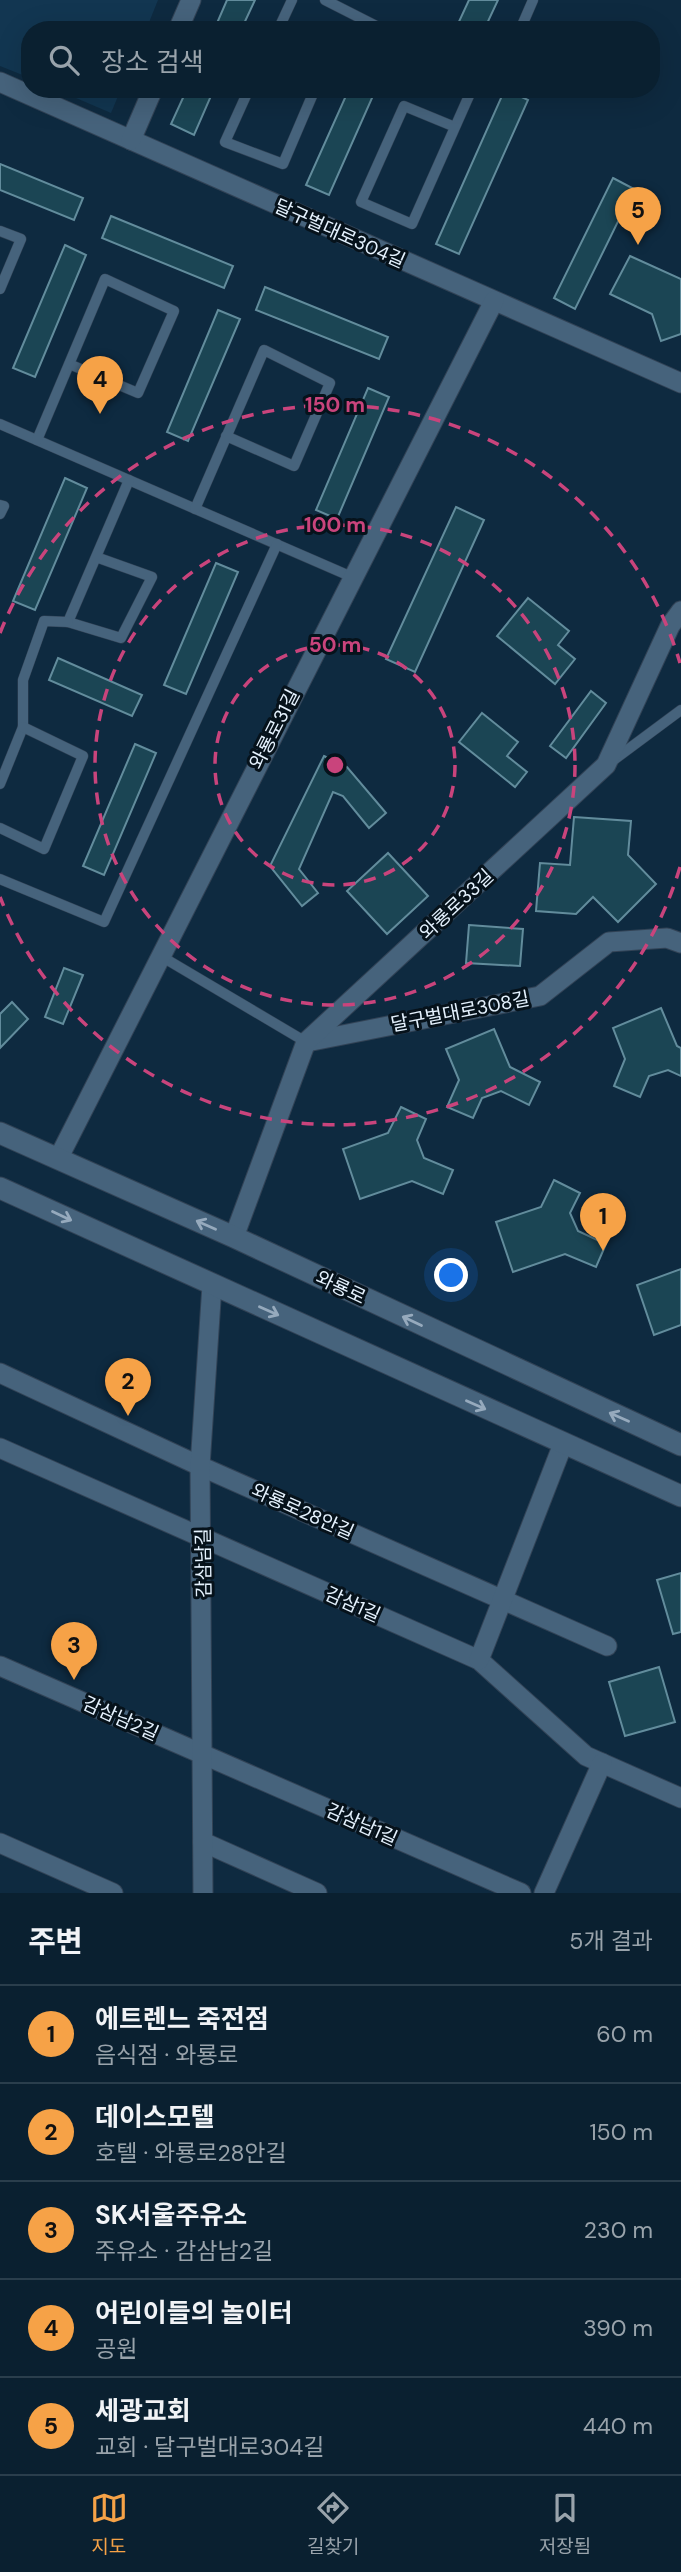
<!DOCTYPE html>
<html lang="ko">
<meta charset="utf-8">
<style>
:root{--surface:#0a2030;--page:#182d3c;--text:#f1f3f6;--muted:#99a3ab;--line:#2a3e4c;--accent:#f6a247}
body{margin:0;font-family:"DM Sans","Noto Sans KR",sans-serif;background:var(--page);color:var(--text)}
.you{position:absolute;left:452px;top:1276px;width:24px;height:24px;margin:-18px;border:5px solid #fff;border-radius:50%;background:#1a73e8;box-shadow:0 0 0 10px #1a73e833}
.badge{display:grid;place-items:center;width:46px;height:46px;border-radius:50%;background:var(--accent);color:#111;font-size:23px;font-weight:700}
.pin{position:absolute;translate:-50% -58px;filter:drop-shadow(0 2px 4px #0008)}
.pin::after{content:'';position:absolute;top:37px;width:24px;height:21px;background:inherit;clip-path:polygon(0 0,100% 0,50% 100%)}
.list{margin:0;padding:0;list-style:none}
h2{display:flex;justify-content:space-between;align-items:center;height:91px;margin:0;padding:0 28px;font-size:30px}
h2 small{font-size:23px;font-weight:400;color:var(--muted)}
.list li{display:grid;grid-template-columns:46px 1fr auto;gap:21px;align-items:center;box-sizing:border-box;height:98px;padding:0 28px;border-top:2px solid var(--line)}
.list b{display:block;font-size:26px;white-space:nowrap}
.list p{margin:0;font-size:23px;white-space:nowrap;color:var(--muted)}
.list em{font-size:23px;font-style:normal;color:var(--muted)}
.icon{flex:none;width:38px;height:38px;fill:none;stroke:currentColor;stroke-width:2;stroke-linecap:round;stroke-linejoin:round}
.map{position:relative;flex:none;width:681px;height:1893px;overflow:hidden}
.search{position:absolute;background:var(--surface);box-shadow:0 7px 28px #0002;left:21px;right:21px;top:21px;height:77px;display:flex;align-items:center;gap:18px;box-sizing:border-box;padding:0 24px;border-radius:28px;color:var(--muted);font-size:26px}
.sheet{height:581px;background:var(--surface)}
nav{display:flex;justify-content:space-around;align-items:center;box-sizing:border-box;height:98px;border-top:2px solid var(--line);background:var(--surface);font-size:19px;color:var(--muted)}
nav a{display:grid;justify-items:center;gap:4px}
nav .on{color:var(--accent)}
.map>svg:first-child{display:block}
.built{fill:#123651}
.building{fill:#1b4554;stroke:#628c9c;stroke-width:2}
.lines{fill:none;stroke-linecap:round;stroke-linejoin:round}
.lane-casing{stroke:#324356;stroke-width:11}
.street-casing{stroke:#324356;stroke-width:21}
.secondary-casing{stroke:#324356;stroke-width:23}
.lane{stroke:#46637c;stroke-width:10}
.street{stroke:#46637c;stroke-width:19}
.secondary{stroke:#46637c;stroke-width:21}
.oneway{stroke:#96aabd}
.ring{fill:none;stroke:#c9447c;stroke-width:3.5;stroke-dasharray:12 9}
.labels{text-anchor:middle;stroke-width:6;stroke-linejoin:round;paint-order:stroke}
.street-label{font-size:19px;fill:#e5f2fe;stroke:#06121b}
.centre{fill:#c9447c;stroke:#06121b;stroke-width:3.5}
.ring-label{font-size:21px;text-anchor:middle;font-weight:bold;fill:#c9447c;stroke:#06121b;stroke-width:6;stroke-linejoin:round;paint-order:stroke}
</style>
<div class="map">
<svg width="681" height="1893" viewBox="0 0 681 1893">
<rect width="100%" height="100%" fill="#0e2a40"/>
<!-- built -->
<g class="built">
<polygon points="0,0 158,0 146,30 30,30 30,78 0,66"/>
<polygon points="55,89 121,89 111,113"/>
</g>
<!-- building -->
<g class="building">
<polygon points="227,0 255,0 241,30 214,30"/>
<polygon points="469,0 498,0 484,30 456,28"/>
<polygon points="187,89 214,89 194,135 171,124"/>
<polygon points="349,89 376,89 329,195 306,185"/>
<polygon points="505,89 528,100 459,254 436,244"/>
<polygon points="0,164 83,198 74,220 0,190"/>
<polygon points="613,178 634,189 575,309 554,298"/>
<polygon points="111,216 233,266 224,288 102,238"/>
<polygon points="65,245 86,255 35,377 13,368"/>
<polygon points="630,256 681,279 681,334 661,341 652,314 610,294"/>
<polygon points="265,287 388,337 379,359 256,310"/>
<polygon points="218,310 240,319 188,441 167,432"/>
<polygon points="368,388 389,397 337,519 316,510"/>
<polygon points="65,478 87,488 35,610 13,601"/>
<polygon points="456,507 484,520 415,672 386,659"/>
<polygon points="216,563 238,572 186,694 164,685"/>
<polygon points="528,598 569,631 558,645 575,659 555,684 497,636"/>
<polygon points="58,658 142,695 132,716 49,680"/>
<polygon points="591,691 606,703 566,758 550,746"/>
<polygon points="482,713 518,742 507,756 527,772 515,787 459,742"/>
<polygon points="135,744 156,753 104,875 83,866"/>
<polygon points="324,756 347,767 386,813 369,828 343,796 333,792 299,869 318,893 302,906 270,866"/>
<polygon points="574,817 631,821 628,855 656,884 618,922 593,897 576,914 536,911 540,863 570,865"/>
<polygon points="388,853 428,896 387,934 347,891"/>
<polygon points="469,925 523,929 520,966 466,963"/>
<polygon points="64,968 83,975 63,1024 45,1017"/>
<polygon points="12,1002 28,1019 0,1048 0,1014"/>
<polygon points="661,1008 677,1046 681,1048 681,1076 668,1070 649,1076 640,1097 614,1086 625,1059 613,1028"/>
<polygon points="494,1029 510,1067 540,1082 529,1105 501,1091 482,1098 473,1118 447,1107 459,1080 446,1049"/>
<polygon points="401,1107 426,1119 417,1140 424,1158 453,1170 443,1194 412,1181 360,1199 343,1149 388,1133"/>
<polygon points="554,1180 580,1193 570,1213 578,1231 606,1244 596,1267 565,1254 513,1272 496,1222 541,1207"/>
<polygon points="681,1269 681,1325 654,1335 637,1285"/>
<polygon points="681,1573 681,1632 673,1634 657,1580"/>
<polygon points="659,1667 675,1722 625,1736 609,1682"/>
</g>
<g class="lines">
<!-- lane casing -->
<g class="lane-casing">
<g id="lane">
<polyline points="325,0 384,30"/>
<polyline points="278,30 292,0"/>
<polyline points="520,30 533,0"/>
<polyline points="249,89 225,142 283,164 315,89"/>
<polyline points="455,127 404,106 361,202 412,224 472,89"/>
<polyline points="0,231 21,239 0,289"/>
<polyline points="0,424 352,577"/>
<polyline points="37,440 105,279 174,311 138,393 69,364"/>
<polyline points="0,505 4,506 0,514"/>
<polyline points="195,509 264,350 330,383 294,466 226,436"/>
<polyline points="96,557 152,577 121,638 68,622 129,480"/>
<polyline points="611,762 681,710"/>
<polyline points="0,784 23,727 23,680 44,621 68,622"/>
<polyline points="0,828 44,849 83,756 23,727"/>
<polyline points="0,879 104,922 277,544"/>
<polyline points="159,955 306,1042"/>
</g>
</g>
<!-- street casing -->
<g class="street-casing">
<g id="street">
<polyline points="178,30 191,0"/>
<polyline points="0,82 681,383"/>
<polyline points="131,140 153,89"/>
<polyline points="307,1042 540,996 609,942 667,938 681,943"/>
<polyline points="58,1159 494,301"/>
<polyline points="234,1237 306,1042 606,765 670,626 681,611"/>
<polyline points="0,1373 200,1466 607,1646"/>
<polyline points="0,1448 479,1660 586,1756 681,1798"/>
<polyline points="479,1660 563,1444"/>
<polyline points="0,1666 521,1893"/>
<polyline points="203,1842 317,1893"/>
<polyline points="0,1843 113,1893"/>
<polyline points="203,1893 200,1466 212,1285"/>
<polyline points="544,1893 602,1763"/>
</g>
</g>
<!-- secondary casing -->
<g class="secondary-casing">
<g id="secondary">
<polyline points="0,1133 234,1237 681,1445"/>
<polyline points="0,1188 681,1496"/>
</g>
</g>
<!-- lane -->
<use href="#lane" class="lane"/>
<!-- street -->
<use href="#street" class="street"/>
<!-- secondary -->
<use href="#secondary" class="secondary"/>
</g>
<!-- one-way arrows -->
<defs><path id="oneway-shaft" d="M-6 0H5M1.5-3L5.5 0L1.5 3" fill="none" stroke-width="1.6" stroke-linecap="round" stroke-linejoin="round" transform="scale(1.75)"/></defs>
<g class="oneway">
<use href="#oneway-shaft" transform="translate(62 1216) rotate(25)"/>
<use href="#oneway-shaft" transform="translate(206 1225) rotate(-156)"/>
<use href="#oneway-shaft" transform="translate(269 1311) rotate(24)"/>
<use href="#oneway-shaft" transform="translate(412 1321) rotate(-155)"/>
<use href="#oneway-shaft" transform="translate(476 1405) rotate(24)"/>
<use href="#oneway-shaft" transform="translate(619 1417) rotate(-156)"/>
</g>
<!-- distance rings -->
<g class="ring">
<circle cx="335" cy="765" r="120"/>
<circle cx="335" cy="765" r="240"/>
<path d="M680 867A360 360 0 0 1 0 897M0 633A360 360 0 0 1 680 663"/>
</g>
<g class="labels">
<!-- street labels -->
<g class="street-label">
<text transform="translate(340 233) rotate(24)" y="7">달구벌대로304길</text>
<text transform="translate(274 729) rotate(-63)" y="7">와룡로31길</text>
<text transform="translate(456 904) rotate(-43)" y="7">와룡로33길</text>
<text transform="translate(460 1011) rotate(-11)" y="7">달구벌대로308길</text>
<text transform="translate(341 1287) rotate(25)" y="7">와룡로</text>
<text transform="translate(303 1511) rotate(24)" y="7">와룡로28안길</text>
<text transform="translate(203 1563) rotate(-91)" y="7">감삼남길</text>
<text transform="translate(353 1604) rotate(24)" y="7">감삼1길</text>
<text transform="translate(121 1718) rotate(24)" y="7">감삼남2길</text>
<text transform="translate(362 1824) rotate(24)" y="7">감삼남1길</text>
</g>
</g>
<circle cx="335" cy="765" r="10" class="centre"/>
<g class="ring-label">
<text x="335" y="412">150 m</text>
<text x="335" y="532">100 m</text>
<text x="335" y="652">50 m</text>
</g>
</svg>
<div class="you"></div>
<div class="pin badge" style="left:603px;top:1251px">1</div>
<div class="pin badge" style="left:128px;top:1416px">2</div>
<div class="pin badge" style="left:74px;top:1680px">3</div>
<div class="pin badge" style="left:100px;top:414px">4</div>
<div class="pin badge" style="left:638px;top:245px">5</div>
<div class="search"><svg class="icon" aria-label="search" viewBox="0 0 24 24"><circle cx="10" cy="10" r="6"/><path d="M15 15l6 6"/></svg>장소 검색</div>
</div>
<section class="sheet">
<h2>주변<small>5개 결과</small></h2>
<ul class="list">
<li><span class="badge">1</span><div><b>에트렌느 죽전점</b><p>음식점 · 와룡로</p></div><em>60 m</em></li>
<li><span class="badge">2</span><div><b>데이스모텔</b><p>호텔 · 와룡로28안길</p></div><em>150 m</em></li>
<li><span class="badge">3</span><div><b>SK서울주유소</b><p>주유소 · 감삼남2길</p></div><em>230 m</em></li>
<li><span class="badge">4</span><div><b>어린이들의 놀이터</b><p>공원</p></div><em>390 m</em></li>
<li><span class="badge">5</span><div><b>세광교회</b><p>교회 · 달구벌대로304길</p></div><em>440 m</em></li>
</ul>
</section>
<nav>
<a class="on"><svg class="icon" aria-label="map" viewBox="0 0 24 24"><path d="M3 6l6-2 6 2 6-2v14l-6 2-6-2-6 2zM9 4v14M15 6v14"/></svg>지도</a>
<a><svg class="icon" aria-label="directions" viewBox="0 0 24 24"><path d="M12 3l9 9-9 9-9-9zM9 14v-3h6M13 9l2 2-2 2"/></svg>길찾기</a>
<a><svg class="icon" aria-label="saved" viewBox="0 0 24 24"><path d="M7 4h10v16l-5-4-5 4z"/></svg>저장됨</a>
</nav>
